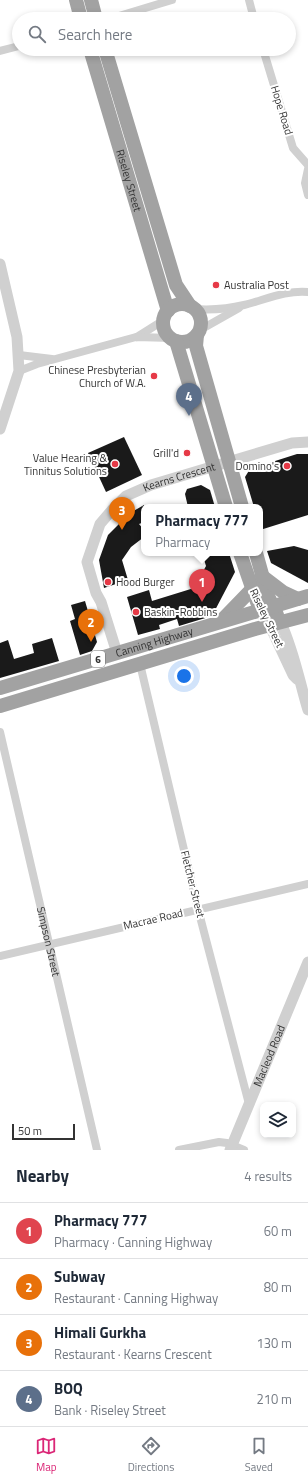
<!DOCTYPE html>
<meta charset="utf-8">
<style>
:root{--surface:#fff;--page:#f6f6f7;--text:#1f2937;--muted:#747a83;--line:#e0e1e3;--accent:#db2777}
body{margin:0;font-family:"Titillium Web",sans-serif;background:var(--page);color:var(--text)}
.controls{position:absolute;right:12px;bottom:12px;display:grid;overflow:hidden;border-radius:8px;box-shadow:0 2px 6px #0003}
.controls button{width:36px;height:36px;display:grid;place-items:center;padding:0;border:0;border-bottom:1px solid var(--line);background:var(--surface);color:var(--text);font:20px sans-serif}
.scale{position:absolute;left:12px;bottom:10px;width:63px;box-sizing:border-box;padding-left:4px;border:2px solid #333;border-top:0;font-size:11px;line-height:14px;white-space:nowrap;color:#333;-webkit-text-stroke:3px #fff;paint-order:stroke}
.you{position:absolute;left:184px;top:676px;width:14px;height:14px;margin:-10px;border:3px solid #fff;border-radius:50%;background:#1a73e8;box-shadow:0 0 0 6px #1a73e833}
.badge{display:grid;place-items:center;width:26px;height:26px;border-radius:50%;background:var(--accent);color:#fff;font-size:13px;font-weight:700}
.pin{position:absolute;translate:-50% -33px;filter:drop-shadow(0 1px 2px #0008)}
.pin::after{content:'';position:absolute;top:21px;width:14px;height:12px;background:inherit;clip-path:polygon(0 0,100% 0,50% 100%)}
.popup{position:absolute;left:141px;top:504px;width:122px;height:52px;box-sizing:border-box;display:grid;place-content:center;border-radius:8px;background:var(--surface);filter:drop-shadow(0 1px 3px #0005);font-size:13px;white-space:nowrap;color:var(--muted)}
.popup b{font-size:15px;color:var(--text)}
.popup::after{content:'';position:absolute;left:50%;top:100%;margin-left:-8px;border:8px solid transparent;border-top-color:var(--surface)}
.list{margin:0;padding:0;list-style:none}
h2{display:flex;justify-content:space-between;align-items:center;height:52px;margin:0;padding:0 16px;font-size:17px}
h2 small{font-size:13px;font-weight:400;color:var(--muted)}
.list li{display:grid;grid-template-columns:26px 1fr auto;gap:12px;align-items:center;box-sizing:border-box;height:56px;padding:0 16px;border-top:1px solid var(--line)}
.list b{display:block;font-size:15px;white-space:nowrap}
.list p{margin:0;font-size:13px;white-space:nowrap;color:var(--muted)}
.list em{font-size:13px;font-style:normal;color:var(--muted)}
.icon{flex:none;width:22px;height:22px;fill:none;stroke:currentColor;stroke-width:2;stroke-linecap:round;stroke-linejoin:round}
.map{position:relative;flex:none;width:308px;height:1150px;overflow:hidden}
.search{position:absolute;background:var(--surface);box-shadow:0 2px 6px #0003;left:12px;right:12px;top:12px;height:44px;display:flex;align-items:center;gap:10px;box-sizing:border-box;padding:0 14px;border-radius:22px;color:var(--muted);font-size:15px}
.sheet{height:276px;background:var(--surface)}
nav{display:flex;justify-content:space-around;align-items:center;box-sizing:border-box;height:56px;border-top:1px solid var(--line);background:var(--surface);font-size:11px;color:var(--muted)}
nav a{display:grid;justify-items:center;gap:2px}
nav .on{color:var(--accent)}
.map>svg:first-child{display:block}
.building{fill:#1a1a1a}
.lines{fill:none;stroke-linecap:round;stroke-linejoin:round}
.minor{stroke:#d0d0d0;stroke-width:8}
.tertiary{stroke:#d0d0d0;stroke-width:11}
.trunk{stroke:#a2a2a2;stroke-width:14}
.poi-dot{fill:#e63946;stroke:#fff;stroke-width:1.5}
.labels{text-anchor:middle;stroke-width:4;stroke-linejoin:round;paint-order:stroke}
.shield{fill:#fff;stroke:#707070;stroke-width:1}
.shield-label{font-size:10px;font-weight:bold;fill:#333}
.street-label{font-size:11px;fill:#333;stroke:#fff}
.poi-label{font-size:11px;fill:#333;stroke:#fff;text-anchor:end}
</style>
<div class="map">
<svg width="308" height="1150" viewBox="0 0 308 1150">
<rect width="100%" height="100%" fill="#fff"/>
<!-- building -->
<g class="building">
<polygon points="124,437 142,475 106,492 88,453"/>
<polygon points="297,454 308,454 308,515 260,530 260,507 254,507 245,477 250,469"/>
<polygon points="201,485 210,490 215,507 188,507 185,494 187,489"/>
<polygon points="144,505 144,522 139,524 144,530 144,537 131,547 122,560 128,580 104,588 99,560 108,535 130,513"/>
<polygon points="294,546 308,550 308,583 271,563 267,551"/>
<polygon points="202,553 229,553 235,572 212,616 179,626 177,619 159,625 160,629 138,635 127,597 149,590 152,601 194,588 206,566"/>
<polygon points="85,601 97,642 92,651 80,655 70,621 75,619 71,605"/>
<polygon points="52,638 59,661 0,678 0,643 8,640 14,659 34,653 32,644"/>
</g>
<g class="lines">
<!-- minor -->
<g class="minor">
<polyline points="249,0 254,19"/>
<polyline points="109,19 172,0"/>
<polyline points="263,49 293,148 308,165"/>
<polyline points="0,51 19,46"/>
<polyline points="308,169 305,183 308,195"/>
<path d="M 194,309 C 210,310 228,309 244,305 C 265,300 285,290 308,292"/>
<polyline points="200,330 239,308"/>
<polyline points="137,337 164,320"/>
<polyline points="19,355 52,359"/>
<polyline points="19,371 37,364 136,337 172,338"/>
<polyline points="140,664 198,909 249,1104"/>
<path id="s1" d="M 0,732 L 97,1150"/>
<polyline points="0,956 308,884"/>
<polyline points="179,1150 219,1142 227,1143 244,1150"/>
</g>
<!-- tertiary -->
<g class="tertiary">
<polyline points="0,264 17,337 19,371 0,429"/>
<path d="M 281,623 C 294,651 299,680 308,710"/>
<polyline points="270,626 293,675 297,679"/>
<path id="s2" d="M 117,653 L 101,602 L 96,593 L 87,562 L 100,524 L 112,510 L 126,496 L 151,485 L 292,443 L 308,442"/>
<path id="s3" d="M 230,1150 L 308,962"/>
</g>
<!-- trunk -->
<g class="trunk">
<polyline points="76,0 81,19"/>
<polyline points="91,0 96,19"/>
<path id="s4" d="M 90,49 L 168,311"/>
<polyline points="105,49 176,285 190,306"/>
<circle cx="182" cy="323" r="19"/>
<polyline points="197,335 196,346 242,507"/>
<polyline points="176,341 226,507"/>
<polyline points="240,553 257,602 266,618"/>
<polyline points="256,553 268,596 277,615"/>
<polyline points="262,576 283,592 298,599"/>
<polyline points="222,620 252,589"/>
<path id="s5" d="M 0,688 L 308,596"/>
<polyline points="0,706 255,629 308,615"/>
</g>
</g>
<!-- markers -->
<g class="poi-dot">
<circle cx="216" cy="285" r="4"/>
<circle cx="154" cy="376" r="4"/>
<circle cx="187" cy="453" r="4"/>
<circle cx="115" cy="464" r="4"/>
<circle cx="287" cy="466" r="4"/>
<circle cx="108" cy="582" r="4"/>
<circle cx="136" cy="612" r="4"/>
</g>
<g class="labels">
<!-- shield labels -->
<rect class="shield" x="91" y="651" width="14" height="16" rx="3"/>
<g class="shield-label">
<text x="98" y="663">6</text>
</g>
<!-- street labels -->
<g class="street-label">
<text transform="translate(282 110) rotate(73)" y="4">Hope Road</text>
<text dy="4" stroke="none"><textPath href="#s4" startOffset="137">Riseley Street</textPath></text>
<text dy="4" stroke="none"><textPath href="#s2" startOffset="231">Kearns Crescent</textPath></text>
<text transform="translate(267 618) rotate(64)" y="4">Riseley Street</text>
<text dy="4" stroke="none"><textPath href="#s5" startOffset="161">Canning Highway</textPath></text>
<text transform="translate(193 884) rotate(76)" y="4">Fletcher Street</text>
<text transform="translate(153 919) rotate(-13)" y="4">Macrae Road</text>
<text dy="4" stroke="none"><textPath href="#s1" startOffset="215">Simpson Street</textPath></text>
<text dy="4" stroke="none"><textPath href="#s3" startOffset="102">Macleod Road</textPath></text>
</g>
<!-- poi labels -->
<g class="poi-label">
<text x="224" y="289" text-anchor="start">Australia Post</text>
<text x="146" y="374">Chinese Presbyterian<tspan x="146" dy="13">Church of W.A.</tspan></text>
<text x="179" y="457">Grill'd</text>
<text x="107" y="462">Value Hearing &amp;<tspan x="107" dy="13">Tinnitus Solutions</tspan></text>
<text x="279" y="470">Domino's</text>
<text x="116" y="586" text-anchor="start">Hood Burger</text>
<text x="144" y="616" text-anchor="start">Baskin-Robbins</text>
</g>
</g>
</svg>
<div class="controls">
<button><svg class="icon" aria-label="layers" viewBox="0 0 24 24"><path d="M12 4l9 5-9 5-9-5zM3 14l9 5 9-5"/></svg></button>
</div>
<div class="scale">50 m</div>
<div class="you"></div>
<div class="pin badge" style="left:202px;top:602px;background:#e0444e">1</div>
<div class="popup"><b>Pharmacy 777</b>Pharmacy</div>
<div class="pin badge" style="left:91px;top:642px;background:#e8710a">2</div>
<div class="pin badge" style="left:122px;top:530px;background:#e8710a">3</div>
<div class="pin badge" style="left:189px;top:416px;background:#5c6f8a">4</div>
<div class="search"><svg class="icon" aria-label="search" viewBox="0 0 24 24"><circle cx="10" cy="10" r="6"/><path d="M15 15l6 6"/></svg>Search here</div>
</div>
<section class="sheet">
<h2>Nearby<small>4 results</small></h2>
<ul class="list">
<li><span class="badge" style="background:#e0444e">1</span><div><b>Pharmacy 777</b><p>Pharmacy · Canning Highway</p></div><em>60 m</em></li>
<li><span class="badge" style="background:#e8710a">2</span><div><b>Subway</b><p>Restaurant · Canning Highway</p></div><em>80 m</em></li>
<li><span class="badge" style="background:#e8710a">3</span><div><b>Himali Gurkha</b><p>Restaurant · Kearns Crescent</p></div><em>130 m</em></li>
<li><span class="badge" style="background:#5c6f8a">4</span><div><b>BOQ</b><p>Bank · Riseley Street</p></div><em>210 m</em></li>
</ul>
</section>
<nav>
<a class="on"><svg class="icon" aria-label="map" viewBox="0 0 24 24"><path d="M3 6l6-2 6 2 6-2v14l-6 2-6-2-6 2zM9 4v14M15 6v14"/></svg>Map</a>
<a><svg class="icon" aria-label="directions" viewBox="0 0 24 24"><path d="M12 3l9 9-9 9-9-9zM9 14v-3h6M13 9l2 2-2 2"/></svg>Directions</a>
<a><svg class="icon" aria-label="saved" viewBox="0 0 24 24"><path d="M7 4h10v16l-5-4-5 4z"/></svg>Saved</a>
</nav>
